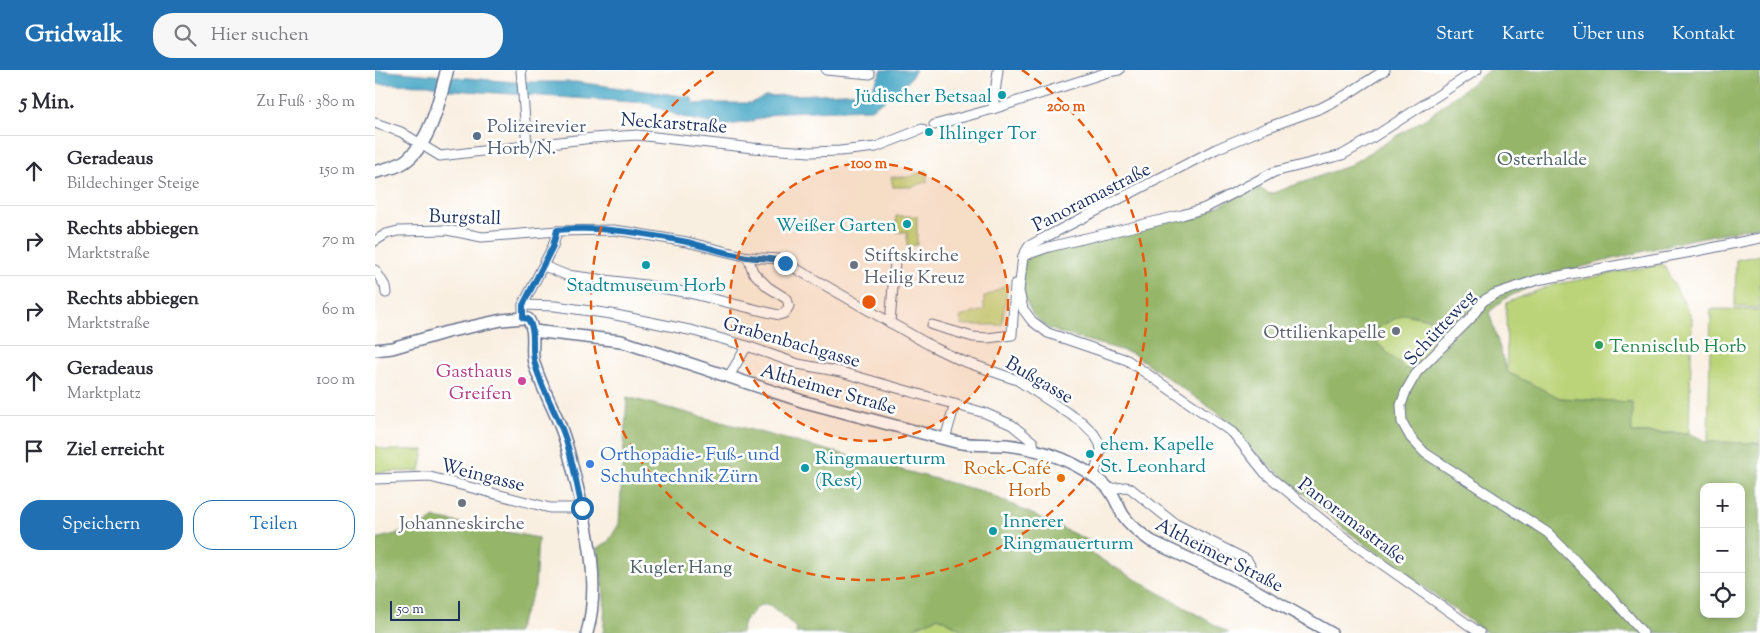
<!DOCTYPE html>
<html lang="de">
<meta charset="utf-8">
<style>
:root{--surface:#fff;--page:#f7f7f7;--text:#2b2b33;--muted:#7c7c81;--line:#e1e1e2;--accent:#1f6fb2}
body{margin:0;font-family:"Sorts Mill Goudy",serif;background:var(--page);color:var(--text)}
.controls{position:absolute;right:15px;bottom:15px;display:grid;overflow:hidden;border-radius:10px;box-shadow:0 2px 8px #0003}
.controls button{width:45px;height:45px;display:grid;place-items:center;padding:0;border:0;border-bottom:1px solid var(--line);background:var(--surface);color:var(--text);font:25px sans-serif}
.scale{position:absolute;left:15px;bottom:12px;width:70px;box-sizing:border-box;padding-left:5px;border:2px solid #1b2f5e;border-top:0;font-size:14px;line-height:18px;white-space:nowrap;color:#1b2f5e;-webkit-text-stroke:4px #fff;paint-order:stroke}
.stop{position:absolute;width:15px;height:15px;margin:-11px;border:4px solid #1f6fb2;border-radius:50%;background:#fff}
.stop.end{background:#1f6fb2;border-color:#fff;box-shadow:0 1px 5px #0008}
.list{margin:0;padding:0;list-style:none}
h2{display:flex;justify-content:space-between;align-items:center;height:65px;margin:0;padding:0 20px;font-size:21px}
h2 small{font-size:16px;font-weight:400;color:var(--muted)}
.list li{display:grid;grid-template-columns:32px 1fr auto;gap:15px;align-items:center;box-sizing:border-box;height:70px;padding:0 20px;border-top:1px solid var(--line)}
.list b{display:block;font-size:19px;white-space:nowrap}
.list p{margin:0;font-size:16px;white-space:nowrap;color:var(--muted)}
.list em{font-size:16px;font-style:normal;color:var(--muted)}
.actions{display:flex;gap:10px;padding:15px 20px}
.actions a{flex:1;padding:11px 0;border:1px solid var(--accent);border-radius:20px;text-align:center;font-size:18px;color:var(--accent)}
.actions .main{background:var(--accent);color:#fff}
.icon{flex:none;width:28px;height:28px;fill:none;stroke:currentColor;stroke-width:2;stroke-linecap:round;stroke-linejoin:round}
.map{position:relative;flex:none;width:1385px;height:563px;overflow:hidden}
header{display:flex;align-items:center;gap:30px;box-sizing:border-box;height:70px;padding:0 25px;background:var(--accent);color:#fff}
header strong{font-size:24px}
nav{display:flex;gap:28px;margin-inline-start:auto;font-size:18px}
.search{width:350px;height:45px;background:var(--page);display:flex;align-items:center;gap:12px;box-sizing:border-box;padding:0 18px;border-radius:20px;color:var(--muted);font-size:19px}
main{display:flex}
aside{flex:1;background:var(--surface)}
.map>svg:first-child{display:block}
.green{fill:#bcd479;stroke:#6c826c}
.forest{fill:#95b669;stroke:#587264;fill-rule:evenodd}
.water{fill:#44a6c4;stroke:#306a91}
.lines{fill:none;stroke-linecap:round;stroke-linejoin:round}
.street-casing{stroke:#69728c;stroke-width:11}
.secondary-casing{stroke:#69728c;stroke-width:14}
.primary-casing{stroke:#69728c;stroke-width:15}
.street{stroke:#fff;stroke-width:9}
.secondary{stroke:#fff;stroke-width:11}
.primary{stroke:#fff;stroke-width:12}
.route{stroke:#1f6fb2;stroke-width:6}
.ring{fill:none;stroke:#e8590c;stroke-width:2.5;stroke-dasharray:9 6}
.culture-dot{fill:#0f9aa8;stroke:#fff;stroke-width:2}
.service-dot{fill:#5c6f8a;stroke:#fff;stroke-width:2}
.worship-dot{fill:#6b7280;stroke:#fff;stroke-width:2}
.leisure-dot{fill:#2e9e5b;stroke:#fff;stroke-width:2}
.hotel-dot{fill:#d1479c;stroke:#fff;stroke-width:2}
.shop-dot{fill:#3f7fe0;stroke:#fff;stroke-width:2}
.food-dot{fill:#e8710a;stroke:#fff;stroke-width:2}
.labels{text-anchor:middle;stroke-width:5;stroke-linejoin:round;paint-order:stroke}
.culture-label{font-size:19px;fill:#0d838f;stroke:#fff;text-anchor:start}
.street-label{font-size:19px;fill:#1b2f5e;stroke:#fff}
.service-label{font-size:19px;fill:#4e5e75;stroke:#fff;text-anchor:start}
.park-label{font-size:19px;fill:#4b6166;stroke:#fff}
.worship-label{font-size:19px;fill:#5b616d;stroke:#fff;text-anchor:start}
.leisure-label{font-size:19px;fill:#27864d;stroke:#fff;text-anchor:start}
.hotel-label{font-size:19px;fill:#b23c85;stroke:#fff;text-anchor:end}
.shop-label{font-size:19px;fill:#366cbe;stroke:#fff;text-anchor:start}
.food-label{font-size:19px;fill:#c56008;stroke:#fff;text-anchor:end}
.centre{fill:#e8590c;stroke:#fff;stroke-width:2.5}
.ring-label{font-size:15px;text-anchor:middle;font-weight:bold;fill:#e8590c;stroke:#fff;stroke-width:5;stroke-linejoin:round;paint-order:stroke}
</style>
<header>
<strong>Gridwalk</strong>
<div class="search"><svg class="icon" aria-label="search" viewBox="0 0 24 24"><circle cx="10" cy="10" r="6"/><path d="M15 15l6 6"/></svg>Hier suchen</div>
<nav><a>Start</a><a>Karte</a><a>Über uns</a><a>Kontakt</a></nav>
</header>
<main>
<aside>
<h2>5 Min.<small>Zu Fuß · 380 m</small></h2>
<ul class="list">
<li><svg class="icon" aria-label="ahead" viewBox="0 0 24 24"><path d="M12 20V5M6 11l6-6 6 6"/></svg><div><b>Geradeaus</b><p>Bildechinger Steige</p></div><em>150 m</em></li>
<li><svg class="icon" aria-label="right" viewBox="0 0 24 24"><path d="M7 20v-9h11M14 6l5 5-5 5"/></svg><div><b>Rechts abbiegen</b><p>Marktstraße</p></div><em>70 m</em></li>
<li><svg class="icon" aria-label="right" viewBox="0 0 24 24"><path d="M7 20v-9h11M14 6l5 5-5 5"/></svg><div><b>Rechts abbiegen</b><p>Marktstraße</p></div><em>60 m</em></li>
<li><svg class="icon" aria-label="ahead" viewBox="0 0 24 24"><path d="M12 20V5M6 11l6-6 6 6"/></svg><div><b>Geradeaus</b><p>Marktplatz</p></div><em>100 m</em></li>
<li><svg class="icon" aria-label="arrive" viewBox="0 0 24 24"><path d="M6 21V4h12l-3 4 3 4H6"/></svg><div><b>Ziel erreicht</b></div></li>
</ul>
<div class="actions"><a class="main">Speichern</a><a>Teilen</a></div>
</aside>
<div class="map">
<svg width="1385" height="563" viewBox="0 0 1385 563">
<rect width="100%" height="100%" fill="#fff"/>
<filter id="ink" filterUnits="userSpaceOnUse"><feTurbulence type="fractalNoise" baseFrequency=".02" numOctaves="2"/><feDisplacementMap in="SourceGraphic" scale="10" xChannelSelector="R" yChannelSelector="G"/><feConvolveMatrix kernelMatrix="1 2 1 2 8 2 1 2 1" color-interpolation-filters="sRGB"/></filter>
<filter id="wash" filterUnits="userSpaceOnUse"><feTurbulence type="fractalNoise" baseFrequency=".0096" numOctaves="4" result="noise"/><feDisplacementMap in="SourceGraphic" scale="20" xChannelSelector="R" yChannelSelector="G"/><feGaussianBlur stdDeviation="1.12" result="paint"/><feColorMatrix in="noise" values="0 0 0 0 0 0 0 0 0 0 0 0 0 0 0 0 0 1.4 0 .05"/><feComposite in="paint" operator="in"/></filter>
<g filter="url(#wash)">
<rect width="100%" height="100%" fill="#f9efe1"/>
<!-- green -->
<g class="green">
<polygon points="552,100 552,112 536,117 518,117 516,107 534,107"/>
<polygon points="542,146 542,175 532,176 532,162 522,162 521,146"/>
<polygon points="1385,185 1385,238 1360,237 1361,190"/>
<polygon points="1288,194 1317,248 1314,363 1257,363 1215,330 1185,328 1132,302 1131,233 1177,215"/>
<polygon points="633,214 627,255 587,255 585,247 609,240 609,227"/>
<polygon points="1336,239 1385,240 1385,373 1333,372"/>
<polygon points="1030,244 1054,249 1083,252 1088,259 1060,287 1040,293 1029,299 1002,273 1005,256"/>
<polygon points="0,376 11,380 49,380 45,401 0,402"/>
<polygon points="563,547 593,563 533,563 543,556"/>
</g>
<!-- forest -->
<g class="forest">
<path d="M 1114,0 L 1385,0 L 1385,156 L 1313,170 L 1187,202 L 1131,228 L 1114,242 L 1132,302 L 1185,328 L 1257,332 L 1257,363 L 1314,363 L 1333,372 L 1385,373 L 1385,563 L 1112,563 L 971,460 L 879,382 L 847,346 L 757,283 L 685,263 L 673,258 L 658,245 L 645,219 L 652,181 L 827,144 L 882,117 L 895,124 L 973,96 L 1053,47 ZM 1030,244 L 1054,249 L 1083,252 L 1088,258 L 1060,287 L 1040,293 L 1030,299 L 1002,273 L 1005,256 ZM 1329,417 L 1366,417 L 1366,544 L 1329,544 Z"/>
<path d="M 252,327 L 610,422 L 721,474 L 715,483 L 854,563 L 593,563 L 563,547 L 543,556 L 533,563 L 421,563 L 422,558 L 395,535 L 385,535 L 369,551 L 366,563 L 228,563 C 232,534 227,506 222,478 L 233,472 L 244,454 Z"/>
<polygon points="60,448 163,468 160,518 141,563 0,563 0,469 45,458"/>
</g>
<!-- water -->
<polygon class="water" points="0,0 140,12 201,12 316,27 319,34 334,33 376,33 390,26 495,22 507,0 541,0 528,18 496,39 408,42 374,52 347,56 304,46 273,34 273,33 76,20 53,15 0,14"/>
</g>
<g filter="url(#ink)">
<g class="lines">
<!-- street casing -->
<g class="street-casing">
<g id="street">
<polyline points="146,0 152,76"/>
<polyline points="451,0 495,4"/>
<polyline points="1010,0 971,25 946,38 891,58 841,79 663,171 654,176 648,186 644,221 648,239 657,251 673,263 752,290 858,363 890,403 963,463 1105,563"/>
<polyline points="618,39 623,0"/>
<polyline points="0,53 26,62 65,86 218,68 262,65 378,78 435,82 465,81 501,77 547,59"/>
<polyline points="559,55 618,39 733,2 744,0"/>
<polyline points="0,171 11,164 23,161 72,160 107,167 182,161"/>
<polyline points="648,186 674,177 807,145 830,138 899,102 967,85 997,68 1102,0"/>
<polyline points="169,196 191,205 270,215 314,223 404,245 410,243 414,236 412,229 393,217 378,202 373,187"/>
<polyline points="0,200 10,216 11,223"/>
<polyline points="148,235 180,236 236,244 319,261 372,276 423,294 466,302 610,343 637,355 658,372 659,380"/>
<polyline points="148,248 148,235 178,176 182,161 238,160 253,162 312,172 373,187 404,189 558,277 585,290 642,310 707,352 719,364 725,374 726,380 719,406"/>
<polyline points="515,253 520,192"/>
<polyline points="557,255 598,267 612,268 637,265 640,214"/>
<polyline points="354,306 372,276"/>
<polyline points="570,369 580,334"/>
<polyline points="0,409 55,407 175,438 207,438"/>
<polyline points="734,419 751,417 755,418 799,453 872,490 875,495 875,503"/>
<polyline points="1268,563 1239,530 1173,463 1050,383 1036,368 1027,352 1026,335 1031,321 1042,302 1096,248 1108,231 1120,224 1162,210 1322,181 1385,168"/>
</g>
</g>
<!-- secondary casing -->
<g class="secondary-casing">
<g id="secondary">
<path d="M 158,261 L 246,271 L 430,332 L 581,372 C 598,376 614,374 631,375 C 667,379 702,391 730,415 C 739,423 742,435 748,445 C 755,456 766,464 776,471 L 871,515 L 956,563"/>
<path d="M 0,280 L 17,278 L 72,262 L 127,250 L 148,248 L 153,249 C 162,262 155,279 159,293 C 166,317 179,338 187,361 C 194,380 198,400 203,420 C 214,466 225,516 212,563"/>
</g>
</g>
<!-- primary casing -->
<g class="primary-casing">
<path id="primary" d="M 0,102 C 11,99 24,97 33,89 C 56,70 65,28 72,0"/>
</g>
<!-- street -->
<use href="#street" class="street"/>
<!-- secondary -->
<use href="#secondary" class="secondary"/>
<!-- primary -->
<use href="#primary" class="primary"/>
</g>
</g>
<g class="lines" filter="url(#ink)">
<!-- route -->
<path class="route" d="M 207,438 C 201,412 197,384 187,359 C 178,337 166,317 160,294 C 155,279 162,262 153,249 L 148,248 L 148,235 L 178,176 L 182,160 C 226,156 269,163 312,172 C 332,177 352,184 372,187 C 385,189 398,187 410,193"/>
</g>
<!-- distance rings -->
<circle cx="494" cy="232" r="139" fill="#e8590c" fill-opacity=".12"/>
<g class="ring">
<circle cx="494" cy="232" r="139"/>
<path d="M647 0A278 278 0 1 1 341 0"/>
</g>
<!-- markers -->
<g class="culture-dot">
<circle cx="627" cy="25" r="5"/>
<circle cx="554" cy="62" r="5"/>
<circle cx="532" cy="154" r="5"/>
<circle cx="271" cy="195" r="5"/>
<circle cx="715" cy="384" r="5"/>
<circle cx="430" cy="398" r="5"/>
<circle cx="618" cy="461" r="5"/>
</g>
<circle class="service-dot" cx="102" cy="66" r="5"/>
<g class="worship-dot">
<circle cx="479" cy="195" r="5"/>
<circle cx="1021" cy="261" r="5"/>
<circle cx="87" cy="433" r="5"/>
</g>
<circle class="leisure-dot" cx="1224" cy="275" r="5"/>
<circle class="hotel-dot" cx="147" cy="311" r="5"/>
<circle class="shop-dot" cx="215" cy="394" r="5"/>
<circle class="food-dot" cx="686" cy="408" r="5"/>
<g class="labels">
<!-- culture labels -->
<g class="culture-label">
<text x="617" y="32" text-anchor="end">Jüdischer Betsaal</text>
<text x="564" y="69">Ihlinger Tor</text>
<text x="522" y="161" text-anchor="end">Weißer Garten</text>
<text x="271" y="221" text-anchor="middle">Stadtmuseum Horb</text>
<text x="725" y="380">ehem. Kapelle<tspan x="725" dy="22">St. Leonhard</tspan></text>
<text x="440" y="394">Ringmauerturm<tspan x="440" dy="22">(Rest)</tspan></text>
<text x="628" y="457">Innerer<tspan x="628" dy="22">Ringmauerturm</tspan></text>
</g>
<!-- street labels -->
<g class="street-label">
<text transform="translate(299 52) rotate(4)" y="7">Neckarstraße</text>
<text transform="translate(716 126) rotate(-27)" y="7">Panoramastraße</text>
<text transform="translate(90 146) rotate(2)" y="7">Burgstall</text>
<text transform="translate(1064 257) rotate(-47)" y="7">Schütteweg</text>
<text transform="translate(417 271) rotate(16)" y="7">Grabenbachgasse</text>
<text transform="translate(665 309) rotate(30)" y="7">Bußgasse</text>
<text transform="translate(454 318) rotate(16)" y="7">Altheimer Straße</text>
<text transform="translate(108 404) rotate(14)" y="7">Weingasse</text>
<text transform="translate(978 450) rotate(37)" y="7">Panoramastraße</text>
<text transform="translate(845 484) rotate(27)" y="7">Altheimer Straße</text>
</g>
<!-- service labels -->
<g class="service-label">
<text x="112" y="62">Polizeirevier<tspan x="112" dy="22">Horb/N.</tspan></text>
</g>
<!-- park labels -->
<g class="park-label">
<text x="1167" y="95">Osterhalde</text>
<text x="306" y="503">Kugler Hang</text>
</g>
<!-- worship labels -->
<g class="worship-label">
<text x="489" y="191">Stiftskirche<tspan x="489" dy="22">Heilig Kreuz</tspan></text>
<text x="1011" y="268" text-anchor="end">Ottilienkapelle</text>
<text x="87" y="459" text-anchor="middle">Johanneskirche</text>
</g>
<!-- leisure labels -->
<g class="leisure-label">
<text x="1234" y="282">Tennisclub Horb</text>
</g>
<!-- hotel labels -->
<g class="hotel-label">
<text x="137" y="307">Gasthaus<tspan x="137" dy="22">Greifen</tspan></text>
</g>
<!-- shop labels -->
<g class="shop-label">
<text x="225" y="390">Orthopädie- Fuß- und<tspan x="225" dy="22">Schuhtechnik Zürn</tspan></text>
</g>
<!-- food labels -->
<g class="food-label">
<text x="676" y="404">Rock-Café<tspan x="676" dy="22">Horb</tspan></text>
</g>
</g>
<circle cx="494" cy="232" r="8" class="centre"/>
<g class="ring-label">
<text x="691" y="41">200 m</text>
<text x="494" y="98">100 m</text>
</g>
</svg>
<div class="controls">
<button>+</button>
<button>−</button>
<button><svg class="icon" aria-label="locate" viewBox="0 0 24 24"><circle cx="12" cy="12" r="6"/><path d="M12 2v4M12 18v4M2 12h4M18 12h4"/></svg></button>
</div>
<div class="scale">50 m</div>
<div class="stop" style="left:207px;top:438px"></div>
<div class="stop end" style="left:410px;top:193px"></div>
</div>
</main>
